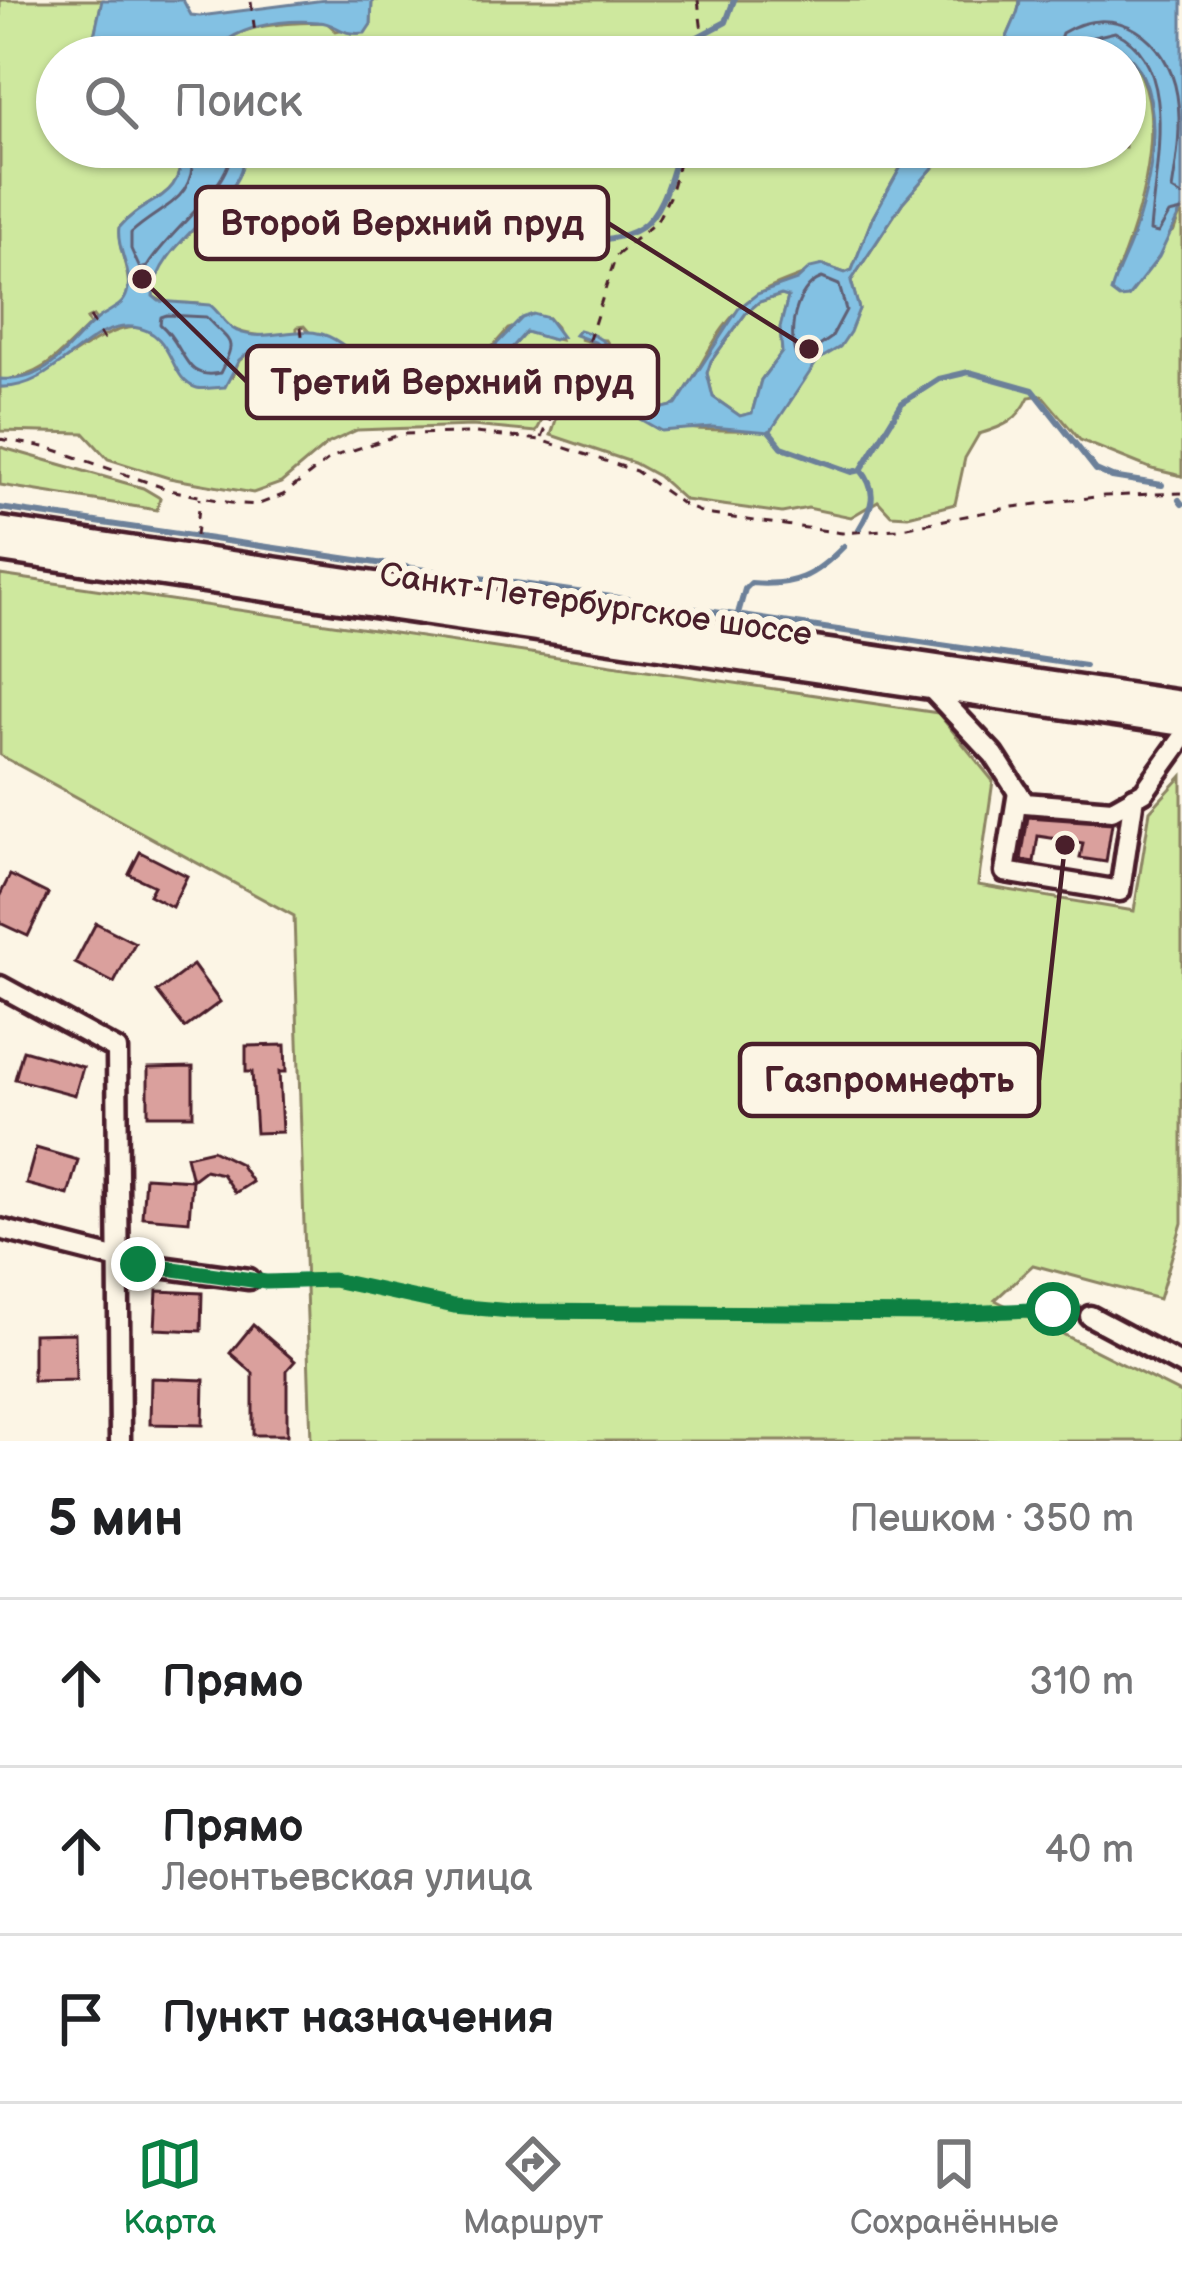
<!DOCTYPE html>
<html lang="ru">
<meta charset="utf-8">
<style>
:root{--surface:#fff;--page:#f2f2f2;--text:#202124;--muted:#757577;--line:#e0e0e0;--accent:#0b8043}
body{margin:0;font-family:"Balsamiq Sans",sans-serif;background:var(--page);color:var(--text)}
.stop{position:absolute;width:36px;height:36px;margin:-27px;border:9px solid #0b8043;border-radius:50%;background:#fff}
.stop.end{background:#0b8043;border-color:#fff;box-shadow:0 3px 12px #0008}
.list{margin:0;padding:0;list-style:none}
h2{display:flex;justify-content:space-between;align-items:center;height:156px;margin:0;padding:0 48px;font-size:51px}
h2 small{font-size:39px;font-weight:400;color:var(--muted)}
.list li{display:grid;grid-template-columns:78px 1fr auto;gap:36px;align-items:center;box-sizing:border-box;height:168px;padding:0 48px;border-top:3px solid var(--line)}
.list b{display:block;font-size:45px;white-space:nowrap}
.list p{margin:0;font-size:39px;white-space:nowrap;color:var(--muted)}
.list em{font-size:39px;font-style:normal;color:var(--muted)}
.icon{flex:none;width:66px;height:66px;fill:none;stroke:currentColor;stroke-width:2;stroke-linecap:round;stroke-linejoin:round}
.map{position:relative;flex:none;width:1182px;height:1441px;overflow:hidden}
.search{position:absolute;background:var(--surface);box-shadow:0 3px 9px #0004;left:36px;right:36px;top:36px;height:132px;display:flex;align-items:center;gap:30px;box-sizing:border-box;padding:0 42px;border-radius:66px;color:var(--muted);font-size:45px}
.sheet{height:660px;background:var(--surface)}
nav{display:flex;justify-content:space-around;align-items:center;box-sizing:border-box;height:168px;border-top:3px solid var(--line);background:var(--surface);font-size:33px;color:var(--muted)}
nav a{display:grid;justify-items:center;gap:6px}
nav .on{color:var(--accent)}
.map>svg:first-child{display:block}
.green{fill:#cee89e;stroke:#8c8464;stroke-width:3}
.water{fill:#83c1e3;stroke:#6c8099;stroke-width:3;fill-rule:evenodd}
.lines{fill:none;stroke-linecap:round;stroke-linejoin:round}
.shore{stroke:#616075;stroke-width:3}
.stream{stroke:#6c8099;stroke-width:6}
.building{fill:#daa09d;stroke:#4a1f2b;stroke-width:3}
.minor-casing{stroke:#4a1f2b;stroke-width:27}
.major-casing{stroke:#4a1f2b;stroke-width:33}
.path{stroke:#4a1f2b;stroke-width:3;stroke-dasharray:9 9;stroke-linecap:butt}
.minor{stroke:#fcf5e5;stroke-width:18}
.major{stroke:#fcf5e5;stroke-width:24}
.route{stroke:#0b8043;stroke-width:15}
.labels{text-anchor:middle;stroke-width:12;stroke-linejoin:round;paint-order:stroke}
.street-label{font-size:33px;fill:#4a1f2b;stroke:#fcf5e5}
.leader{fill:none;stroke:#4a1f2b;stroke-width:4.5}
.callout-dot{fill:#4a1f2b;stroke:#fcf5e5;stroke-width:4.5}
.callout{fill:#fcf5e5;stroke:#4a1f2b;stroke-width:4.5}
.callout-label{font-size:36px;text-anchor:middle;font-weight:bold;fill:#4a1f2b}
</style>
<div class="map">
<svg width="1182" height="1441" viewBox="0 0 1182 1441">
<rect width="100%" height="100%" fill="#fcf5e5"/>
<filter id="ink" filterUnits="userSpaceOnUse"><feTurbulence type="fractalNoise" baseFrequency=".00833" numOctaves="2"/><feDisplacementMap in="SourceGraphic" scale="24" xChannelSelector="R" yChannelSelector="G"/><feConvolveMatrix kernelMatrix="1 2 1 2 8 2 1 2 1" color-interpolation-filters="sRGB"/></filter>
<g filter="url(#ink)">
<!-- green -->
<g class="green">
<path d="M 0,0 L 102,0 L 92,45 L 81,57 L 57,57 L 57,147 L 182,147 C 183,204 147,194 119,228 C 116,252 140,285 121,304 C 114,311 104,315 96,320 L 93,316 L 87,319 L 90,325 C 62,351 44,377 4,380 L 0,379 Z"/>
<path d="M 372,0 L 1020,0 C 1019,20 1004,33 1002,57 L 211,57 C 236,20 285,24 326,22 L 336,31 L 371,24 Z"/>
<path d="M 1114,44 C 1182,87 1140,217 1115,277 L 1174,230 L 1182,208 L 1182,476 L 1152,469 L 1080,440 L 1042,395 L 1029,397 C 1018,421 1003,427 979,434 L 965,458 L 955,504 L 908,516 L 891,515 L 878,501 L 851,517 L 808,508 L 782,513 L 685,500 L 658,476 L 634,463 L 551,435 L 568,383 L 564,379 L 536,432 L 472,426 L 357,430 L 327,444 L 281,483 L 253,493 L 169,478 L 108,459 L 84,433 L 0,431 L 0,387 C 58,389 141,266 176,368 L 232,377 L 239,361 L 249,352 L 326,351 L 340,361 L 373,403 L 410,413 L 431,405 L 446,388 L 492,370 L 526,332 L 560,340 L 556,327 L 548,318 L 508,329 L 479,362 L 403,397 C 369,382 348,335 310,333 L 304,326 L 297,327 L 297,334 C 279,335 255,338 238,331 C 221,325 220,307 199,304 C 182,301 169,308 153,296 C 155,253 198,232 221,200 C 230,187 237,171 244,156 L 242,147 L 912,147 L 872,219 L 852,270 L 845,273 L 823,265 C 801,278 774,283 754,297 C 717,322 701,371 676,405 L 656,410 C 627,394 624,366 606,340 L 580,339 C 623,348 606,395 639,417 C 662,433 739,429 770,431 L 818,359 L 839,347 L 859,309 L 851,281 L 903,202 L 951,147 L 1125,147 L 1125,57 L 1072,57 L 1099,45 Z"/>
<polygon points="782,295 788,297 780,328 782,352 761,380 752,413 740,416 713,397 707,373 711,361 746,313 759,302"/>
<polygon points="0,447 143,488 160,498 157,510 0,485"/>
<polygon points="0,575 938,713 993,781 978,885 1134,911 1150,811 1182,776 1182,1223 1159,1299 1033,1265 995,1300 1182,1394 1182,1441 311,1441 294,916 0,755"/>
</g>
<!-- water -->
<g class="water">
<path d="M 102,0 L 183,0 L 191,15 L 200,16 L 325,0 L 372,0 L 371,24 L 365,33 C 338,36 338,23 319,22 C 283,19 231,25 211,57 L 81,57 L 92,45 Z"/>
<path d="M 1020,0 L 1182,0 L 1182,208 L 1159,257 L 1128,297 L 1119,298 L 1111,292 C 1117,270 1129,251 1135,230 C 1153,176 1172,78 1114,44 L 1099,45 L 1072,57 L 1002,57 C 1004,33 1019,20 1020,0 Z"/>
<path d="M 182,147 L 242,147 C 256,198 155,238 153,296 L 159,301 L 210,305 C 220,312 225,326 237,331 C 263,343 295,326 322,334 C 357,345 371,383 403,397 L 479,362 L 522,318 L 533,314 L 548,318 L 562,337 L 553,340 L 526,332 L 492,370 L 446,388 L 431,405 L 410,413 L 373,403 L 340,361 L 326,351 L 312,349 L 249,352 L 239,360 L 225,387 C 217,387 204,390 197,388 C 167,379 176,332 133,327 C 86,322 55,390 0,387 L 0,379 C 13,380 25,379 37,373 C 61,363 78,333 100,317 C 111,309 123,307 127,293 C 134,272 116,250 119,228 C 147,194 183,204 182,147 Z"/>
<path d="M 912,147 L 951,147 L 903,202 L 851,281 L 859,309 L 850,332 L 840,347 L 818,360 L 770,432 L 712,427 L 661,431 L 640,419 L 621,396 L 605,351 L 595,342 L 575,335 L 579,330 C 629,341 612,387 656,410 L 676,405 L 739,308 L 757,294 L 797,280 L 810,268 L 823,265 L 845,273 L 852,270 L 872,219 ZM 781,295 L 788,297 L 780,328 L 782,352 L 761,380 L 752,413 L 740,416 L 713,397 L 707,373 L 711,361 L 746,313 L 759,302 Z"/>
</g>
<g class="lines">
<!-- shore -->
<g class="shore">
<path d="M 1054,57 L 1062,33 C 1116,0 1168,38 1177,95 C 1182,126 1177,159 1172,190 L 1182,196"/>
<path d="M 1069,57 L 1077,41 L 1115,32 C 1182,63 1154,170 1150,231 L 1158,233 L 1169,214 L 1182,211"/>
<path d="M 193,147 C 196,203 165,202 131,233 L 131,249 L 140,269 L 147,267 C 168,231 234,185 231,147"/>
<path d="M 822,278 L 839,285 L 846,310 L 831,338 L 798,361 C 786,337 794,288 822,278 Z"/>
<path d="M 167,315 L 206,317 C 231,345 238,337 220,373 C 182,381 187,347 160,324 L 161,317 Z"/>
</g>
<!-- stream -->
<g class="stream">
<polyline points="697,57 694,39 726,22 734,0"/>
<polyline points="503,242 538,243"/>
<path d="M 549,243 C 642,239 655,239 679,147"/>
<polyline points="770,432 782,447 852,472 861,470 902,403 939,379 969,372 1033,390 1096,470 1112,477 1162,485"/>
<polyline points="1179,500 1182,504"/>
<polyline points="0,508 1085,666"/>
<path d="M 859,529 C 873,507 878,491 861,470"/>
<path d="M 737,617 L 745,589 L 751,583 C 794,587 815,576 844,546"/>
</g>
</g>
<!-- building -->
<g class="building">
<polygon points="1028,817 1112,823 1106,862 1080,858 1083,843 1038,836 1034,862 1021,860"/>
<polygon points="140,852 187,876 172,907 149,895 154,886 129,874"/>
<polygon points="10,875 48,894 28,936 0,923 0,895"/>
<polygon points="96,923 135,943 114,983 75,963"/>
<polygon points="193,965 220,1002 185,1028 157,992"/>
<polygon points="285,1045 286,1072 279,1072 282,1132 256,1133 252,1072 246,1072 246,1046"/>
<polygon points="23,1050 83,1067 75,1095 15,1079"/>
<polygon points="193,1067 193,1115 148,1115 148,1068"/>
<polygon points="36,1148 78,1160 68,1195 26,1184"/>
<polygon points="212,1150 240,1164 252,1182 235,1193 222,1174 205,1170 192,1180 186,1156"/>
<polygon points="145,1177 192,1180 189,1221 142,1217"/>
<polygon points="157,1291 202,1293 201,1331 155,1329"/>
<polygon points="253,1325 295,1361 287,1370 287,1435 253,1435 253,1373 230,1353"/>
<polygon points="75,1333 76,1380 33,1381 33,1334"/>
<polygon points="151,1378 204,1380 203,1425 150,1424"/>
</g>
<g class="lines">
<!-- minor casing -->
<g class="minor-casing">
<g id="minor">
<polyline points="928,685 994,755 1025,803 1112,810 1144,792 1182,739"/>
<polyline points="1018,792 1005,872 1120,891 1134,797"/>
<polyline points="0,986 117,1050 120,1441"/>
<polyline points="0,1229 138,1264 249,1279"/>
<polyline points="1090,1316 1182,1365"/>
</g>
</g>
<!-- major casing -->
<g class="major-casing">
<g id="major">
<polyline points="0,530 1182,704"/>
<polyline points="0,549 1182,723"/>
</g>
</g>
<!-- path -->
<g class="path">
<polyline points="698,0 705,57"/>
<polyline points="251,2 255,33"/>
<polyline points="90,317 104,340"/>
<polyline points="301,327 304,353"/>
<polyline points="542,438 566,380 586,349 616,256 657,221 669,197 684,147"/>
<polyline points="0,439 50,448 170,490 231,503 257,505 283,495 332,457 402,434 475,433 541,440 636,471 684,505 705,514 842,533 897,529 1013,507 1104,496 1182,493"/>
<polyline points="196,536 200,498"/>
<polyline points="268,1282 333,1280 455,1306 511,1311 944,1314 1053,1309 1070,1312"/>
</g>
<!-- minor -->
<use href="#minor" class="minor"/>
<!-- major -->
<use href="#major" class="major"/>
</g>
</g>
<g class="lines" filter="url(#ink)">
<!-- route -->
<polyline class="route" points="138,1264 266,1282 333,1280 454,1306 511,1311 944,1314 1053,1309"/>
</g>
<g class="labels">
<!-- street labels -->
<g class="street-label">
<text transform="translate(596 603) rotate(8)" y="12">Санкт-Петербургское шоссе</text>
</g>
</g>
<!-- callouts -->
<path class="leader" d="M809 349L608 223M142 279L247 382M1065 845L1039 1080"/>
<g class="callout-dot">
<circle cx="809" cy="349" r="12"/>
<circle cx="142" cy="279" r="12"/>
<circle cx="1065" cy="845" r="12"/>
</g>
<g class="callout">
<rect x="196" y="187" width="412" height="72" rx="12"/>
<rect x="247" y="346" width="411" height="72" rx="12"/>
<rect x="740" y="1044" width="299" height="72" rx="12"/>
</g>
<g class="callout-label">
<text x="402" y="235">Второй Верхний пруд</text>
<text x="452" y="394">Третий Верхний пруд</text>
<text x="889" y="1092">Газпромнефть</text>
</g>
</svg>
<div class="stop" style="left:1053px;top:1309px"></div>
<div class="stop end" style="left:138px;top:1264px"></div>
<div class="search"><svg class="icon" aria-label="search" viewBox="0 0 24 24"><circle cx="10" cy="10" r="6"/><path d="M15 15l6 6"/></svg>Поиск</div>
</div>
<section class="sheet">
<h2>5 мин<small>Пешком · 350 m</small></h2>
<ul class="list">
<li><svg class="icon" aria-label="ahead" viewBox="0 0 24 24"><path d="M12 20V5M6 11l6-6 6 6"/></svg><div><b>Прямо</b></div><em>310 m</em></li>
<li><svg class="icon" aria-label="ahead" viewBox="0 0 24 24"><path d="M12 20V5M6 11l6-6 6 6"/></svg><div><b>Прямо</b><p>Леонтьевская улица</p></div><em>40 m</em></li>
<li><svg class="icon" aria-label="arrive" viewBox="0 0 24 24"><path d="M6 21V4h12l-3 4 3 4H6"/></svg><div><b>Пункт назначения</b></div></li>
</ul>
</section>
<nav>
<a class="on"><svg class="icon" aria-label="map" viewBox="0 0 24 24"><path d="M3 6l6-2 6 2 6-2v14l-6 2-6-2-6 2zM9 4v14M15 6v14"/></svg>Карта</a>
<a><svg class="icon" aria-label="directions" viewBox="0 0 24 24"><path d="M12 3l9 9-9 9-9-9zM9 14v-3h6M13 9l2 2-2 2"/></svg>Маршрут</a>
<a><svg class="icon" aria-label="saved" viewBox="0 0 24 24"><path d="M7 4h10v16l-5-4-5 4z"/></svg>Сохранённые</a>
</nav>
